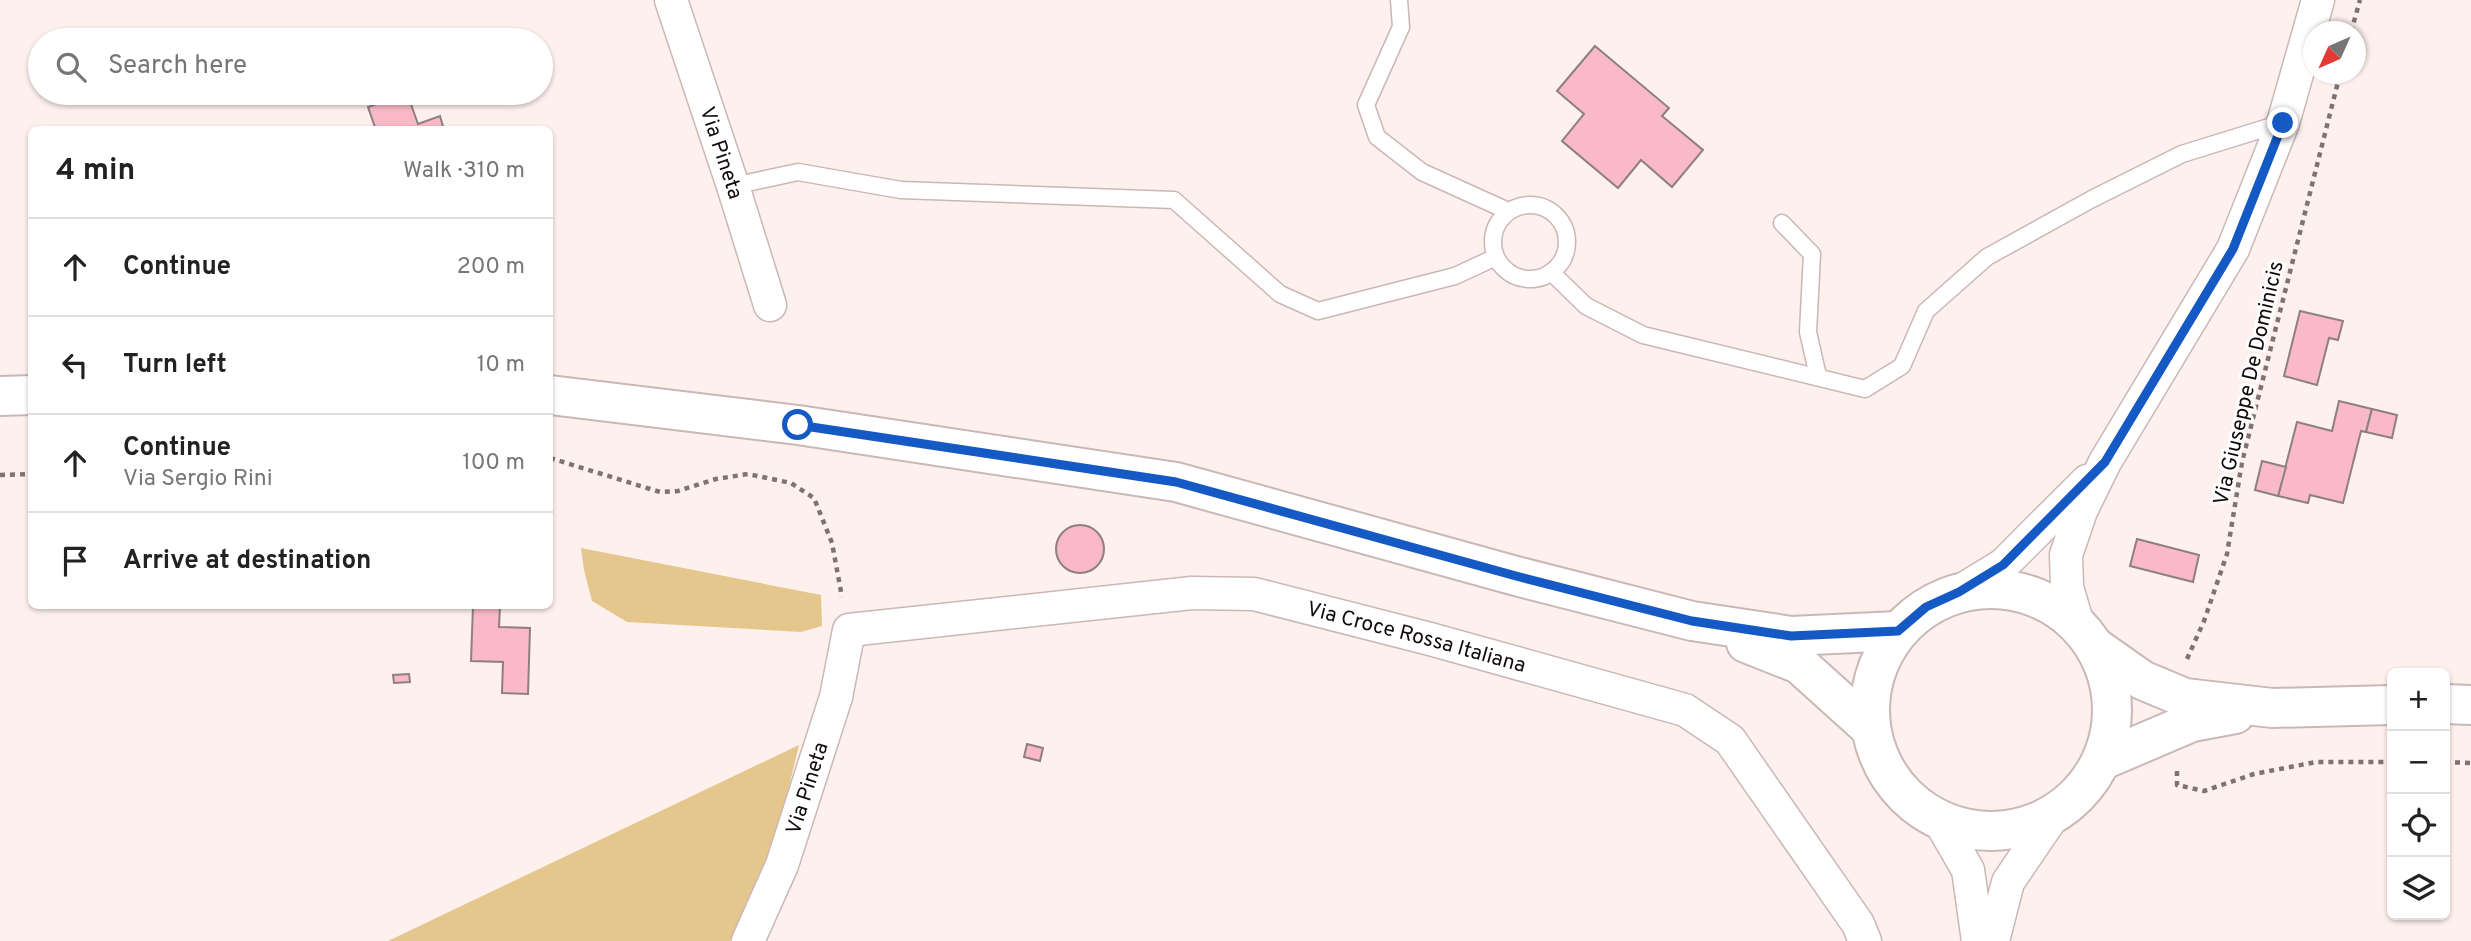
<!DOCTYPE html>
<meta charset="utf-8">
<style>
:root{--surface:#fff;--page:#f6f6f6;--text:#222;--muted:#767676;--line:#e0e0e0}
body{margin:0;font-family:Overpass,sans-serif;background:var(--page);color:var(--text)}
.controls{position:absolute;right:21px;bottom:21px;display:grid;overflow:hidden;border-radius:10px;box-shadow:0 2px 5px #0004}
.controls button{width:63px;height:63px;display:grid;place-items:center;padding:0;border:0;border-bottom:2px solid var(--line);background:var(--surface);color:var(--text);font:35px sans-serif}
.compass{position:absolute;left:2303px;top:21px;width:63px;height:63px;border-radius:50%;background:var(--surface);box-shadow:0 2px 5px #0004;rotate:225deg}
.stop{position:absolute;width:21px;height:21px;margin:-16px;border:5px solid #1559c4;border-radius:50%;background:#fff}
.stop.end{background:#1559c4;border-color:#fff;box-shadow:0 2px 7px #0008}
.list{margin:0;padding:0;list-style:none}
h2{display:flex;justify-content:space-between;align-items:center;height:91px;margin:0;padding:0 28px;font-size:30px}
h2 small{font-size:23px;font-weight:400;color:var(--muted)}
.list li{display:grid;grid-template-columns:46px 1fr auto;gap:21px;align-items:center;box-sizing:border-box;height:98px;padding:0 28px;border-top:2px solid var(--line)}
.list b{display:block;font-size:26px;white-space:nowrap}
.list p{margin:0;font-size:23px;white-space:nowrap;color:var(--muted)}
.list em{font-size:23px;font-style:normal;color:var(--muted)}
.icon{flex:none;width:38px;height:38px;fill:none;stroke:currentColor;stroke-width:2;stroke-linecap:round;stroke-linejoin:round}
.map{position:relative;flex:none;width:2471px;height:941px;overflow:hidden}
.search{position:absolute;background:var(--surface);box-shadow:0 2px 5px #0004;left:28px;top:28px;width:525px;height:77px;display:flex;align-items:center;gap:18px;box-sizing:border-box;padding:0 24px;border-radius:38px;color:var(--muted);font-size:26px}
.panel{position:absolute;background:var(--surface);box-shadow:0 2px 5px #0004;left:28px;top:126px;width:525px;height:483px;border-radius:10px}
.map>svg:first-child{display:block}
.green{fill:#e5c78d}
.building{fill:#fab9c7;stroke:#8e7f81;stroke-width:2}
.lines{fill:none;stroke-linecap:round;stroke-linejoin:round}
.service-casing{stroke:#c9b8b5;stroke-width:19}
.minor-casing{stroke:#c9b8b5;stroke-width:35}
.primary-casing{stroke:#c9b8b5;stroke-width:42}
.path{stroke:#7d7371;stroke-width:4.5;stroke-dasharray:5 5;stroke-linecap:butt}
.service{stroke:#fff;stroke-width:16}
.minor{stroke:#fff;stroke-width:32}
.primary{stroke:#fff;stroke-width:38}
.route{stroke:#1559c4;stroke-width:9}
.labels{text-anchor:middle;stroke-width:6;stroke-linejoin:round;paint-order:stroke}
.street-label{font-size:21px;fill:#100a09;stroke:#fff}
</style>
<div class="map">
<svg width="2471" height="941" viewBox="0 0 2471 941">
<rect width="100%" height="100%" fill="#fef0ed"/>
<!-- green -->
<g class="green">
<polygon points="581,548 821,595 822,626 801,632 627,622 592,601 584,570"/>
<polygon points="799,745 778,832 730,941 388,941"/>
</g>
<!-- building -->
<g class="building">
<polygon points="1595,46 1669,108 1662,116 1703,150 1672,187 1641,160 1618,188 1562,141 1584,114 1557,91"/>
<polygon points="407,93 418,124 440,116 444,130 376,130 368,107"/>
<polygon points="2300,311 2343,321 2338,340 2329,338 2317,385 2284,376"/>
<polygon points="2339,401 2372,409 2366,432 2361,431 2343,503 2310,495 2308,503 2278,496 2297,422 2332,431"/>
<polygon points="2372,409 2397,415 2392,438 2366,432"/>
<polygon points="2262,461 2286,467 2278,496 2255,490"/>
<circle cx="1080" cy="549" r="24"/>
<polygon points="2137,539 2199,555 2193,582 2130,566"/>
<polygon points="473,606 500,606 499,627 530,628 528,694 502,693 503,662 471,661"/>
<polygon points="409,674 410,682 394,683 393,675"/>
<polygon points="1027,744 1043,748 1040,761 1024,757"/>
</g>
<g class="lines">
<!-- service casing -->
<g class="service-casing">
<g id="service">
<polyline points="1399,0 1401,27 1366,105 1377,137 1422,172 1508,211"/>
<polyline points="733,186 798,172 901,190 1174,200 1280,294 1318,311 1455,276 1496,257"/>
<circle cx="1530" cy="242" r="37"/>
<polyline points="1782,223 1812,254 1808,332 1818,376"/>
<polyline points="1551,272 1586,306 1643,335 1865,389 1902,366 1926,311 1987,257 2092,199 2182,154 2282,123"/>
</g>
</g>
<!-- minor casing -->
<g class="minor-casing">
<g id="minor">
<path id="s1" d="M 671,0 L 733,186 L 770,305"/>
<polyline points="1959,592 2003,565 2087,481"/>
<polyline points="2078,625 2067,587 2066,555 2081,511 2105,462 2233,249 2283,123 2318,0"/>
<polyline points="1939,820 1968,870 1978,941"/>
<path id="s2" d="M 748,941 L 782,865 L 836,697 L 849,630 L 1192,593 L 1254,594 L 1430,639 L 1685,710 L 1730,740 L 1858,924 L 1865,941"/>
<polyline points="1993,941 2008,882 2053,816"/>
</g>
</g>
<!-- primary casing -->
<g class="primary-casing">
<g id="primary">
<polyline points="550,395 798,425 1176,482 1516,576 1692,621 1791,636 1898,631"/>
<polyline points="0,396 32,395"/>
<circle cx="1991" cy="710" r="121"/>
<polyline points="1746,643 1799,664 1870,728"/>
<polyline points="2095,647 2142,680 2185,698 2272,708 2392,705"/>
<polyline points="2445,704 2471,705"/>
<polyline points="2103,760 2192,722 2235,714"/>
</g>
</g>
<!-- path -->
<g class="path">
<polyline points="2351,32 2360,0"/>
<polyline points="550,458 660,492 678,491 716,479 748,474 791,483 814,498 832,543 842,597"/>
<polyline points="0,475 32,474"/>
<polyline points="2187,659 2204,621 2227,554 2242,462 2340,74"/>
<polyline points="2445,762 2471,763"/>
<polyline points="2177,771 2177,785 2204,791 2254,774 2316,762 2392,762"/>
</g>
<!-- service -->
<use href="#service" class="service"/>
<!-- minor -->
<use href="#minor" class="minor"/>
<!-- primary -->
<use href="#primary" class="primary"/>
</g>
<g class="lines">
<!-- route -->
<polyline class="route" points="798,425 1176,482 1516,576 1692,621 1791,636 1898,631 1926,607 1959,592 2003,565 2105,462 2233,249 2283,123"/>
</g>
<g class="labels">
<!-- street labels -->
<g class="street-label">
<text dy="7" stroke="none"><textPath href="#s1" startOffset="161">Via Pineta</textPath></text>
<text transform="translate(2248 383) rotate(-77)" y="7">Via Giuseppe De Dominicis</text>
<text dy="7" stroke="none"><textPath href="#s2" startOffset="903">Via Croce Rossa Italiana</textPath></text>
<text dy="7" stroke="none"><textPath href="#s2" startOffset="164">Via Pineta</textPath></text>
</g>
</g>
</svg>
<div class="controls">
<button>+</button>
<button>−</button>
<button><svg class="icon" aria-label="locate" viewBox="0 0 24 24"><circle cx="12" cy="12" r="6"/><path d="M12 2v4M12 18v4M2 12h4M18 12h4"/></svg></button>
<button><svg class="icon" aria-label="layers" viewBox="0 0 24 24"><path d="M12 4l9 5-9 5-9-5zM3 14l9 5 9-5"/></svg></button>
</div>
<svg class="compass" viewBox="-18 -18 36 36"><path d="M0-13l5 13h-10z" fill="#e53935"/><path d="M0 13l5-13h-10z" fill="#767676"/></svg>
<div class="stop" style="left:798px;top:425px"></div>
<div class="stop end" style="left:2283px;top:123px"></div>
<div class="search"><svg class="icon" aria-label="search" viewBox="0 0 24 24"><circle cx="10" cy="10" r="6"/><path d="M15 15l6 6"/></svg>Search here</div>
<section class="panel">
<h2>4 min<small>Walk · 310 m</small></h2>
<ul class="list">
<li><svg class="icon" aria-label="ahead" viewBox="0 0 24 24"><path d="M12 20V5M6 11l6-6 6 6"/></svg><div><b>Continue</b></div><em>200 m</em></li>
<li><svg class="icon" aria-label="left" viewBox="0 0 24 24"><path d="M17 20v-9H6M10 6l-5 5 5 5"/></svg><div><b>Turn left</b></div><em>10 m</em></li>
<li><svg class="icon" aria-label="ahead" viewBox="0 0 24 24"><path d="M12 20V5M6 11l6-6 6 6"/></svg><div><b>Continue</b><p>Via Sergio Rini</p></div><em>100 m</em></li>
<li><svg class="icon" aria-label="arrive" viewBox="0 0 24 24"><path d="M6 21V4h12l-3 4 3 4H6"/></svg><div><b>Arrive at destination</b></div></li>
</ul>
</section>
</div>
